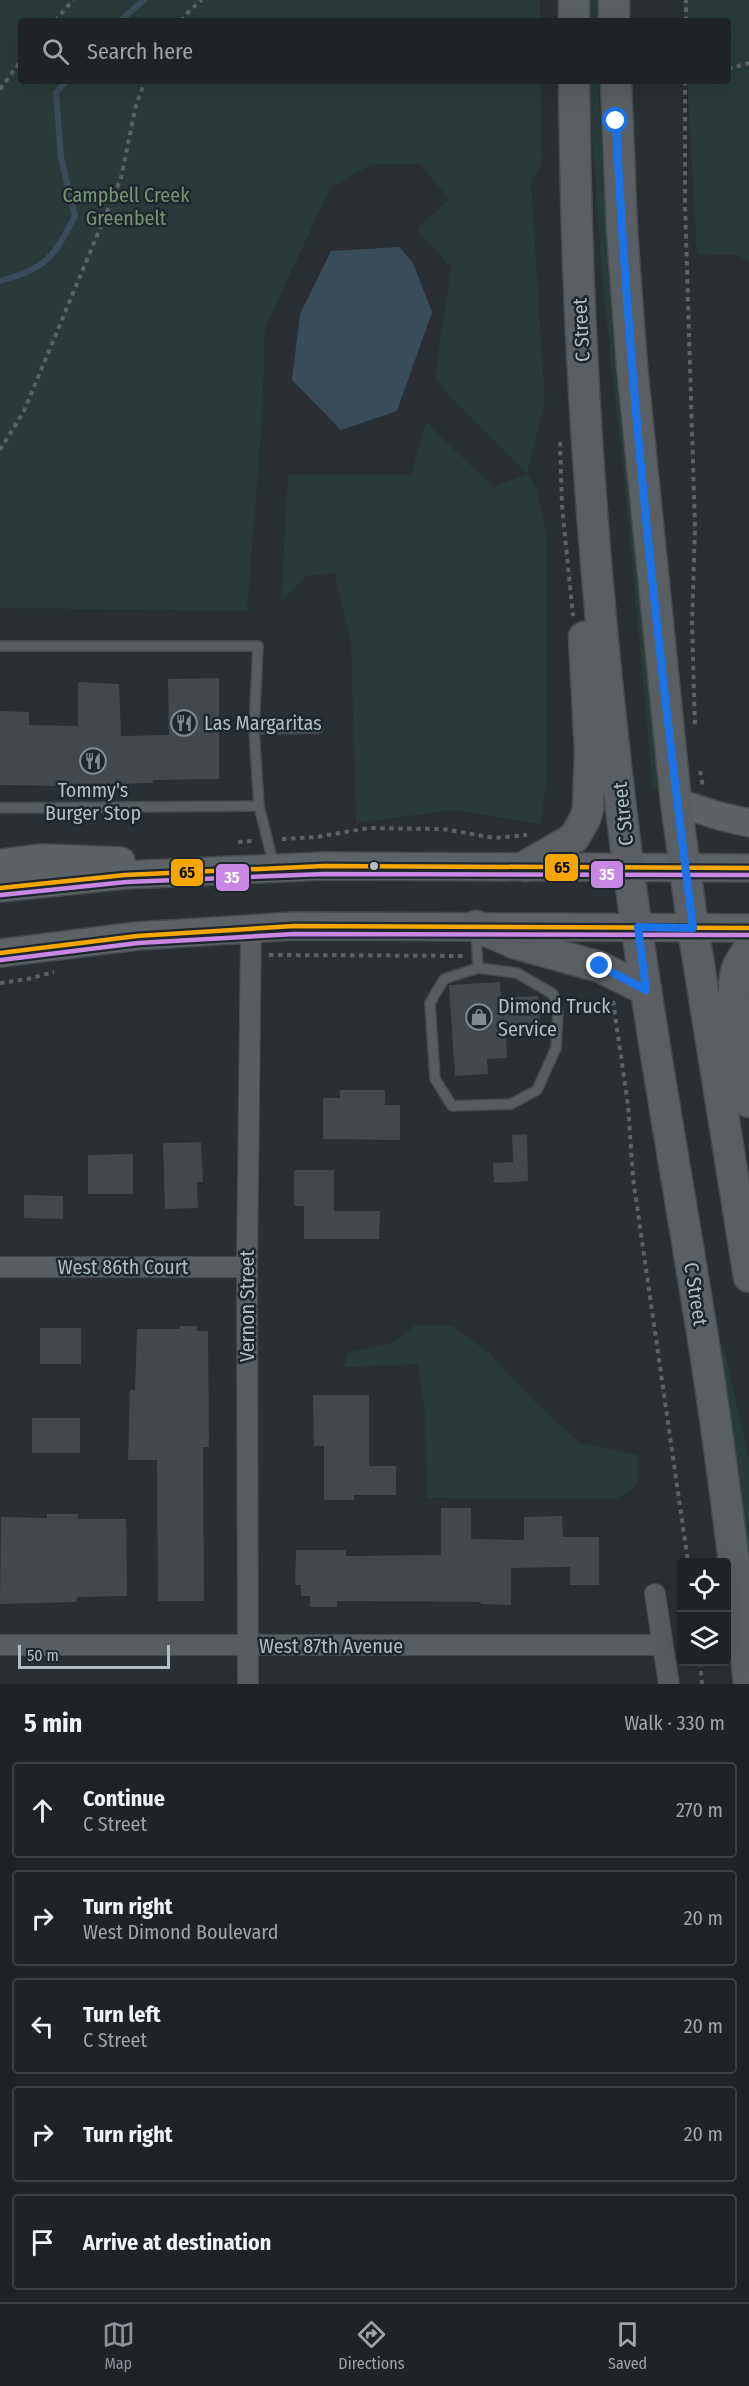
<!DOCTYPE html>
<meta charset="utf-8">
<style>
:root{--surface:#1f2326;--page:#272b2e;--text:#f1f3f6;--muted:#a1a4a7;--line:#3c4043;--accent:#8c9099}
body{margin:0;font-family:"Fira Sans Condensed",sans-serif;background:var(--page);color:var(--text)}
.controls{position:absolute;right:18px;bottom:18px;display:grid;overflow:hidden;border-radius:6px;box-shadow:0 6px 24px #0002}
.controls button{width:54px;height:54px;display:grid;place-items:center;padding:0;border:0;border-bottom:2px solid var(--line);background:var(--surface);color:var(--text);font:30px sans-serif}
.scale{position:absolute;left:18px;bottom:15px;width:152px;box-sizing:border-box;padding-left:6px;border:3px solid #b2bdc4;border-top:0;font-size:16px;line-height:21px;white-space:nowrap;color:#b2bdc4;-webkit-text-stroke:4px #1d272d;paint-order:stroke}
.stop{position:absolute;width:18px;height:18px;margin:-14px;border:4px solid #1a73e8;border-radius:50%;background:#fff}
.stop.end{background:#1a73e8;border-color:#fff;box-shadow:0 2px 6px #0008}
.list{margin:0;padding:0;list-style:none}
h2{display:flex;justify-content:space-between;align-items:center;height:78px;margin:0;padding:0 24px;font-size:26px}
h2 small{font-size:20px;font-weight:400;color:var(--muted)}
.list li{display:grid;grid-template-columns:39px 1fr auto;gap:18px;align-items:center;box-sizing:border-box;height:96px;margin:0 12px 12px;padding:0 12px;border:2px solid var(--line);border-radius:6px}
.list b{display:block;font-size:22px;white-space:nowrap}
.list p{margin:0;font-size:20px;white-space:nowrap;color:var(--muted)}
.list em{font-size:20px;font-style:normal;color:var(--muted)}
.icon{flex:none;width:33px;height:33px;fill:none;stroke:currentColor;stroke-width:2;stroke-linecap:round;stroke-linejoin:round}
.map{position:relative;flex:none;width:749px;height:1684px;overflow:hidden}
.search{position:absolute;background:var(--surface);box-shadow:0 6px 24px #0002;left:18px;right:18px;top:18px;height:66px;display:flex;align-items:center;gap:15px;box-sizing:border-box;padding:0 21px;border-radius:6px;color:var(--muted);font-size:22px}
.sheet{height:618px;background:var(--surface)}
nav{display:flex;justify-content:space-around;align-items:center;box-sizing:border-box;height:84px;border-top:2px solid var(--line);background:var(--surface);font-size:16px;color:var(--muted)}
nav a{display:grid;justify-items:center;gap:3px}
nav .on{color:var(--accent)}
.map>svg:first-child{display:block}
.green{fill:#293b38}
.water{fill:#384c59}
.lines{fill:none;stroke-linecap:round;stroke-linejoin:round}
.stream{stroke:#384c59;stroke-width:6}
.building{fill:#42484b}
.service-casing{stroke:#464b4e;stroke-width:12}
.minor-casing{stroke:#464b4e;stroke-width:22}
.secondary-casing{stroke:#464b4e;stroke-width:30}
.primary-casing{stroke:#464c50;stroke-width:33}
.path{stroke:#5c6266;stroke-width:4;stroke-dasharray:4.5 4.5;stroke-linecap:butt}
.service{stroke:#585d61;stroke-width:9}
.minor{stroke:#585d61;stroke-width:20}
.secondary{stroke:#5c6266;stroke-width:27}
.primary{stroke:#5a5f63;stroke-width:30}
.bus-1-casing{stroke:#1d272d;stroke-width:9}
.bus-2-casing{stroke:#1d272d;stroke-width:9}
.bus-1{stroke:#f7a600;stroke-width:4.5}
.bus-2{stroke:#c787e3;stroke-width:4.5}
.route{stroke:#1a73e8;stroke-width:8}
.bus-dot{fill:#b2bdc4;stroke:#1d272d;stroke-width:2}
.labels{text-anchor:middle;stroke-width:5;stroke-linejoin:round;paint-order:stroke}
.park-label{font-size:20px;fill:#739874;stroke:#1d272d}
.street-label{font-size:20px;fill:#b2bdc4;stroke:#1d272d}
.poi-label{font-size:20px;fill:#b2bdc4;stroke:#1d272d;text-anchor:start}
.line-badge{stroke:#1d272d;stroke-width:2}
.badge-label{font-size:16px;text-anchor:middle;font-weight:bold;fill:#fff}
.pale-badge-label{font-size:16px;text-anchor:middle;font-weight:bold;fill:#111}
</style>
<div class="map">
<svg width="749" height="1684" viewBox="0 0 749 1684">
<rect width="100%" height="100%" fill="#292f33"/>
<!-- green -->
<g class="green">
<polygon points="0,0 540,0 540,21 21,21 21,81 541,81 542,165 531,180 545,402 527,473 537,489 546,533 547,776 541,824 453,810 356,823 351,642 334,573 306,576 281,602 288,475 411,475 426,422 493,487 527,474 447,394 435,377 451,267 416,229 449,199 420,164 372,164 330,188 265,328 262,421 247,611 0,608"/>
<rect x="587" y="0" width="11" height="21"/>
<polygon points="683,0 749,0 749,262 737,255 697,254 687,81 728,81 728,21 684,21"/>
<polygon points="588,81 598,81 614,356 660,787 653,788 623,466 603,288"/>
<polygon points="414,1326 452,1326 489,1353 534,1401 580,1443 638,1455 638,1484 617,1499 427,1498 425,1412 418,1364 344,1367 347,1353 393,1343"/>
<polygon points="718,1344 723,1344 749,1459 749,1557 737,1466"/>
</g>
<!-- water -->
<polygon class="water" points="399,247 413,263 432,312 397,411 341,430 292,380 300,314 331,251"/>
<g class="lines">
<!-- stream -->
<g class="stream">
<polyline points="120,21 144,0"/>
<path d="M 0,281 C 47,268 53,258 75,216 L 61,158 L 56,93 L 66,81"/>
</g>
</g>
<!-- building -->
<g class="building">
<polygon points="219,678 219,779 153,780 153,783 53,786 0,785 0,711 29,712 29,725 78,726 78,682 119,684 121,736 169,735 168,679"/>
<polygon points="500,982 501,998 538,996 541,1031 506,1034 507,1058 487,1059 488,1074 455,1076 449,985"/>
<polygon points="340,1090 385,1090 385,1105 400,1105 400,1140 323,1139 323,1098 340,1098"/>
<polygon points="527,1134 528,1181 494,1183 493,1163 520,1162 513,1162 512,1135"/>
<polygon points="201,1142 203,1182 197,1182 198,1208 165,1209 163,1143"/>
<polygon points="133,1154 133,1194 88,1194 88,1155"/>
<polygon points="294,1170 334,1170 334,1211 380,1211 379,1239 304,1239 304,1206 294,1206"/>
<polygon points="24,1195 63,1196 63,1219 24,1218"/>
<polygon points="180,1326 197,1326 197,1331 208,1331 209,1447 203,1447 204,1601 158,1601 157,1460 128,1460 130,1390 135,1390 137,1329 180,1329"/>
<rect x="40" y="1328" width="41" height="36"/>
<polygon points="313,1395 369,1395 369,1466 396,1466 396,1495 354,1495 354,1500 324,1500 324,1446 314,1446"/>
<rect x="32" y="1418" width="48" height="35"/>
<polygon points="441,1508 471,1508 471,1539 524,1540 524,1517 562,1516 563,1537 599,1537 599,1585 570,1585 570,1567 511,1568 511,1605 481,1604 481,1602 337,1601 337,1607 310,1607 310,1596 301,1596 301,1585 295,1585 296,1550 346,1550 346,1556 441,1555"/>
<polygon points="47,1514 78,1514 78,1519 126,1519 127,1596 77,1597 76,1602 0,1604 1,1517 47,1518"/>
</g>
<g class="lines">
<!-- service casing -->
<g class="service-casing">
<g id="service">
<polyline points="0,646 258,646 254,729 259,806 274,866"/>
<polyline points="254,729 318,728"/>
<polyline points="0,808 259,806"/>
<polyline points="476,932 478,968"/>
<polygon points="478,968 517,973 553,994 558,1012 556,1048 537,1090 511,1104 452,1106 435,1079 430,1003 444,979"/>
</g>
</g>
<!-- minor casing -->
<g class="minor-casing">
<g id="minor">
<polyline points="0,1267 247,1267"/>
<polyline points="655,1594 669,1684"/>
<polyline points="0,1645 661,1645"/>
<polyline points="248,1684 247,1267 251,928"/>
</g>
</g>
<!-- secondary casing -->
<g class="secondary-casing">
<g id="secondary">
<polyline points="676,802 719,816 749,823"/>
<polyline points="0,863 43,858 121,861"/>
<polyline points="0,888 125,875 324,866 749,868"/>
<polyline points="0,953 137,936 294,926 749,928"/>
</g>
</g>
<!-- primary casing -->
<g class="primary-casing">
<g id="primary">
<polyline points="574,0 574,21"/>
<polyline points="614,0 614,21"/>
<path d="M 574,81 C 576,332 593,583 624,833 C 645,1004 677,1175 704,1345 C 722,1457 735,1570 749,1683"/>
<polyline points="616,81 622,231 632,366 676,802 693,928 749,1277"/>
<polyline points="526,866 574,838 585,819 588,809 590,751 584,637"/>
<polyline points="476,926 514,943 600,967 646,990"/>
<path d="M 749,949 C 745,955 739,962 737,968 C 727,1003 743,1065 749,1102"/>
</g>
</g>
<!-- path -->
<g class="path">
<polyline points="55,21 73,0"/>
<polyline points="181,21 190,10 202,0"/>
<polyline points="686,21 686,0"/>
<polyline points="728,69 749,63"/>
<polyline points="685,81 685,205 695,527 692,624 695,728"/>
<polyline points="0,89 21,61"/>
<polyline points="560,442 562,506 573,616"/>
<polyline points="0,450 24,411 121,178 136,105 145,81"/>
<polyline points="700,771 703,787"/>
<polyline points="282,839 316,837 369,828 443,829 495,838 527,835"/>
<polyline points="238,842 253,841"/>
<polyline points="269,955 466,956"/>
<polyline points="0,983 28,979 54,972"/>
<polyline points="613,1001 628,1105 633,1178 688,1562"/>
<polyline points="700,1662 702,1684"/>
</g>
<!-- service -->
<use href="#service" class="service"/>
<!-- minor -->
<use href="#minor" class="minor"/>
<!-- secondary -->
<use href="#secondary" class="secondary"/>
<!-- primary -->
<use href="#primary" class="primary"/>
<!-- bus-1 casing -->
<g class="bus-1-casing">
<g id="bus-1">
<polyline points="0,888 125,875 324,866 749,868"/>
<polyline points="0,953 137,936 294,926 749,928"/>
</g>
</g>
<!-- bus-2 casing -->
<g class="bus-2-casing">
<g id="bus-2">
<polyline points="1,895 126,882 324,874 749,875"/>
<polyline points="1,960 138,943 294,934 749,935"/>
</g>
</g>
<!-- bus-1 -->
<use href="#bus-1" class="bus-1"/>
<!-- bus-2 -->
<use href="#bus-2" class="bus-2"/>
</g>
<g class="lines">
<!-- route -->
<path class="route" d="M 600,966 L 646,990 L 638,927 L 693,928 C 659,660 629,391 616,121"/>
</g>
<!-- icons -->
<defs>
<g id="restaurant-ring" transform="scale(1.35)"><circle r="9.5" fill="#1d272d" stroke="#828b91" stroke-width="1.5"/><path d="M-5-6h1v4h1v-4h1v4h1v-4h1v5L-1.5 .5V6h-2V.5L-5-1ZM5-6V6H3V1.5H1.5Q1.5-4 5-6Z" fill="#828b91"/></g>
<g id="shop-ring" transform="scale(1.35)"><circle r="9.5" fill="#1d272d" stroke="#828b91" stroke-width="1.5"/><path d="M-5-2.5h2.3a2.7 3.5 0 0 1 5.4 0H5L5.5 6h-11ZM-1.5-2.5h3a1.5 2.3 0 0 0-3 0Z" fill="#828b91"/></g>
</defs>
<g fill-rule="evenodd">
<use href="#restaurant-ring" x="184" y="723"/>
<use href="#restaurant-ring" x="93" y="761"/>
<use href="#shop-ring" x="479" y="1017"/>
</g>
<!-- markers -->
<circle class="bus-dot" cx="374" cy="866" r="5"/>
<g class="labels">
<!-- park labels -->
<g class="park-label">
<text x="126" y="202">Campbell Creek<tspan x="126" dy="23">Greenbelt</tspan></text>
</g>
<!-- street labels -->
<g class="street-label">
<text transform="translate(581 330) rotate(-93)" y="7">C Street</text>
<text transform="translate(623 814) rotate(-96)" y="7">C Street</text>
<text x="123" y="1274">West 86th Court</text>
<text transform="translate(696 1294) rotate(81)" y="7">C Street</text>
<text transform="translate(247 1306) rotate(-90)" y="7">Vernon Street</text>
<text x="331" y="1653">West 87th Avenue</text>
</g>
<!-- poi labels -->
<g class="poi-label">
<text x="204" y="730">Las Margaritas</text>
<text x="93" y="797" text-anchor="middle">Tommy's<tspan x="93" dy="23">Burger Stop</tspan></text>
<text x="498" y="1013">Dimond Truck<tspan x="498" dy="23">Service</tspan></text>
</g>
</g>
<g class="line-badge">
<rect x="544" y="853" width="35" height="29" rx="6" fill="#f7a600"/>
<rect x="170" y="858" width="34" height="29" rx="6" fill="#f7a600"/>
<rect x="590" y="860" width="34" height="29" rx="6" fill="#c787e3"/>
<rect x="215" y="863" width="35" height="29" rx="6" fill="#c787e3"/>
</g>
<g class="badge-label">
<text x="607" y="880">35</text>
<text x="232" y="883">35</text>
</g>
<g class="pale-badge-label">
<text x="562" y="873">65</text>
<text x="187" y="878">65</text>
</g>
</svg>
<div class="controls">
<button><svg class="icon" aria-label="locate" viewBox="0 0 24 24"><circle cx="12" cy="12" r="6"/><path d="M12 2v4M12 18v4M2 12h4M18 12h4"/></svg></button>
<button><svg class="icon" aria-label="layers" viewBox="0 0 24 24"><path d="M12 4l9 5-9 5-9-5zM3 14l9 5 9-5"/></svg></button>
</div>
<div class="scale">50 m</div>
<div class="stop" style="left:616px;top:121px"></div>
<div class="stop end" style="left:600px;top:966px"></div>
<div class="search"><svg class="icon" aria-label="search" viewBox="0 0 24 24"><circle cx="10" cy="10" r="6"/><path d="M15 15l6 6"/></svg>Search here</div>
</div>
<section class="sheet">
<h2>5 min<small>Walk · 330 m</small></h2>
<ul class="list">
<li><svg class="icon" aria-label="ahead" viewBox="0 0 24 24"><path d="M12 20V5M6 11l6-6 6 6"/></svg><div><b>Continue</b><p>C Street</p></div><em>270 m</em></li>
<li><svg class="icon" aria-label="right" viewBox="0 0 24 24"><path d="M7 20v-9h11M14 6l5 5-5 5"/></svg><div><b>Turn right</b><p>West Dimond Boulevard</p></div><em>20 m</em></li>
<li><svg class="icon" aria-label="left" viewBox="0 0 24 24"><path d="M17 20v-9H6M10 6l-5 5 5 5"/></svg><div><b>Turn left</b><p>C Street</p></div><em>20 m</em></li>
<li><svg class="icon" aria-label="right" viewBox="0 0 24 24"><path d="M7 20v-9h11M14 6l5 5-5 5"/></svg><div><b>Turn right</b></div><em>20 m</em></li>
<li><svg class="icon" aria-label="arrive" viewBox="0 0 24 24"><path d="M6 21V4h12l-3 4 3 4H6"/></svg><div><b>Arrive at destination</b></div></li>
</ul>
</section>
<nav>
<a class="on"><svg class="icon" aria-label="map" viewBox="0 0 24 24"><path d="M3 6l6-2 6 2 6-2v14l-6 2-6-2-6 2zM9 4v14M15 6v14"/></svg>Map</a>
<a><svg class="icon" aria-label="directions" viewBox="0 0 24 24"><path d="M12 3l9 9-9 9-9-9zM9 14v-3h6M13 9l2 2-2 2"/></svg>Directions</a>
<a><svg class="icon" aria-label="saved" viewBox="0 0 24 24"><path d="M7 4h10v16l-5-4-5 4z"/></svg>Saved</a>
</nav>
